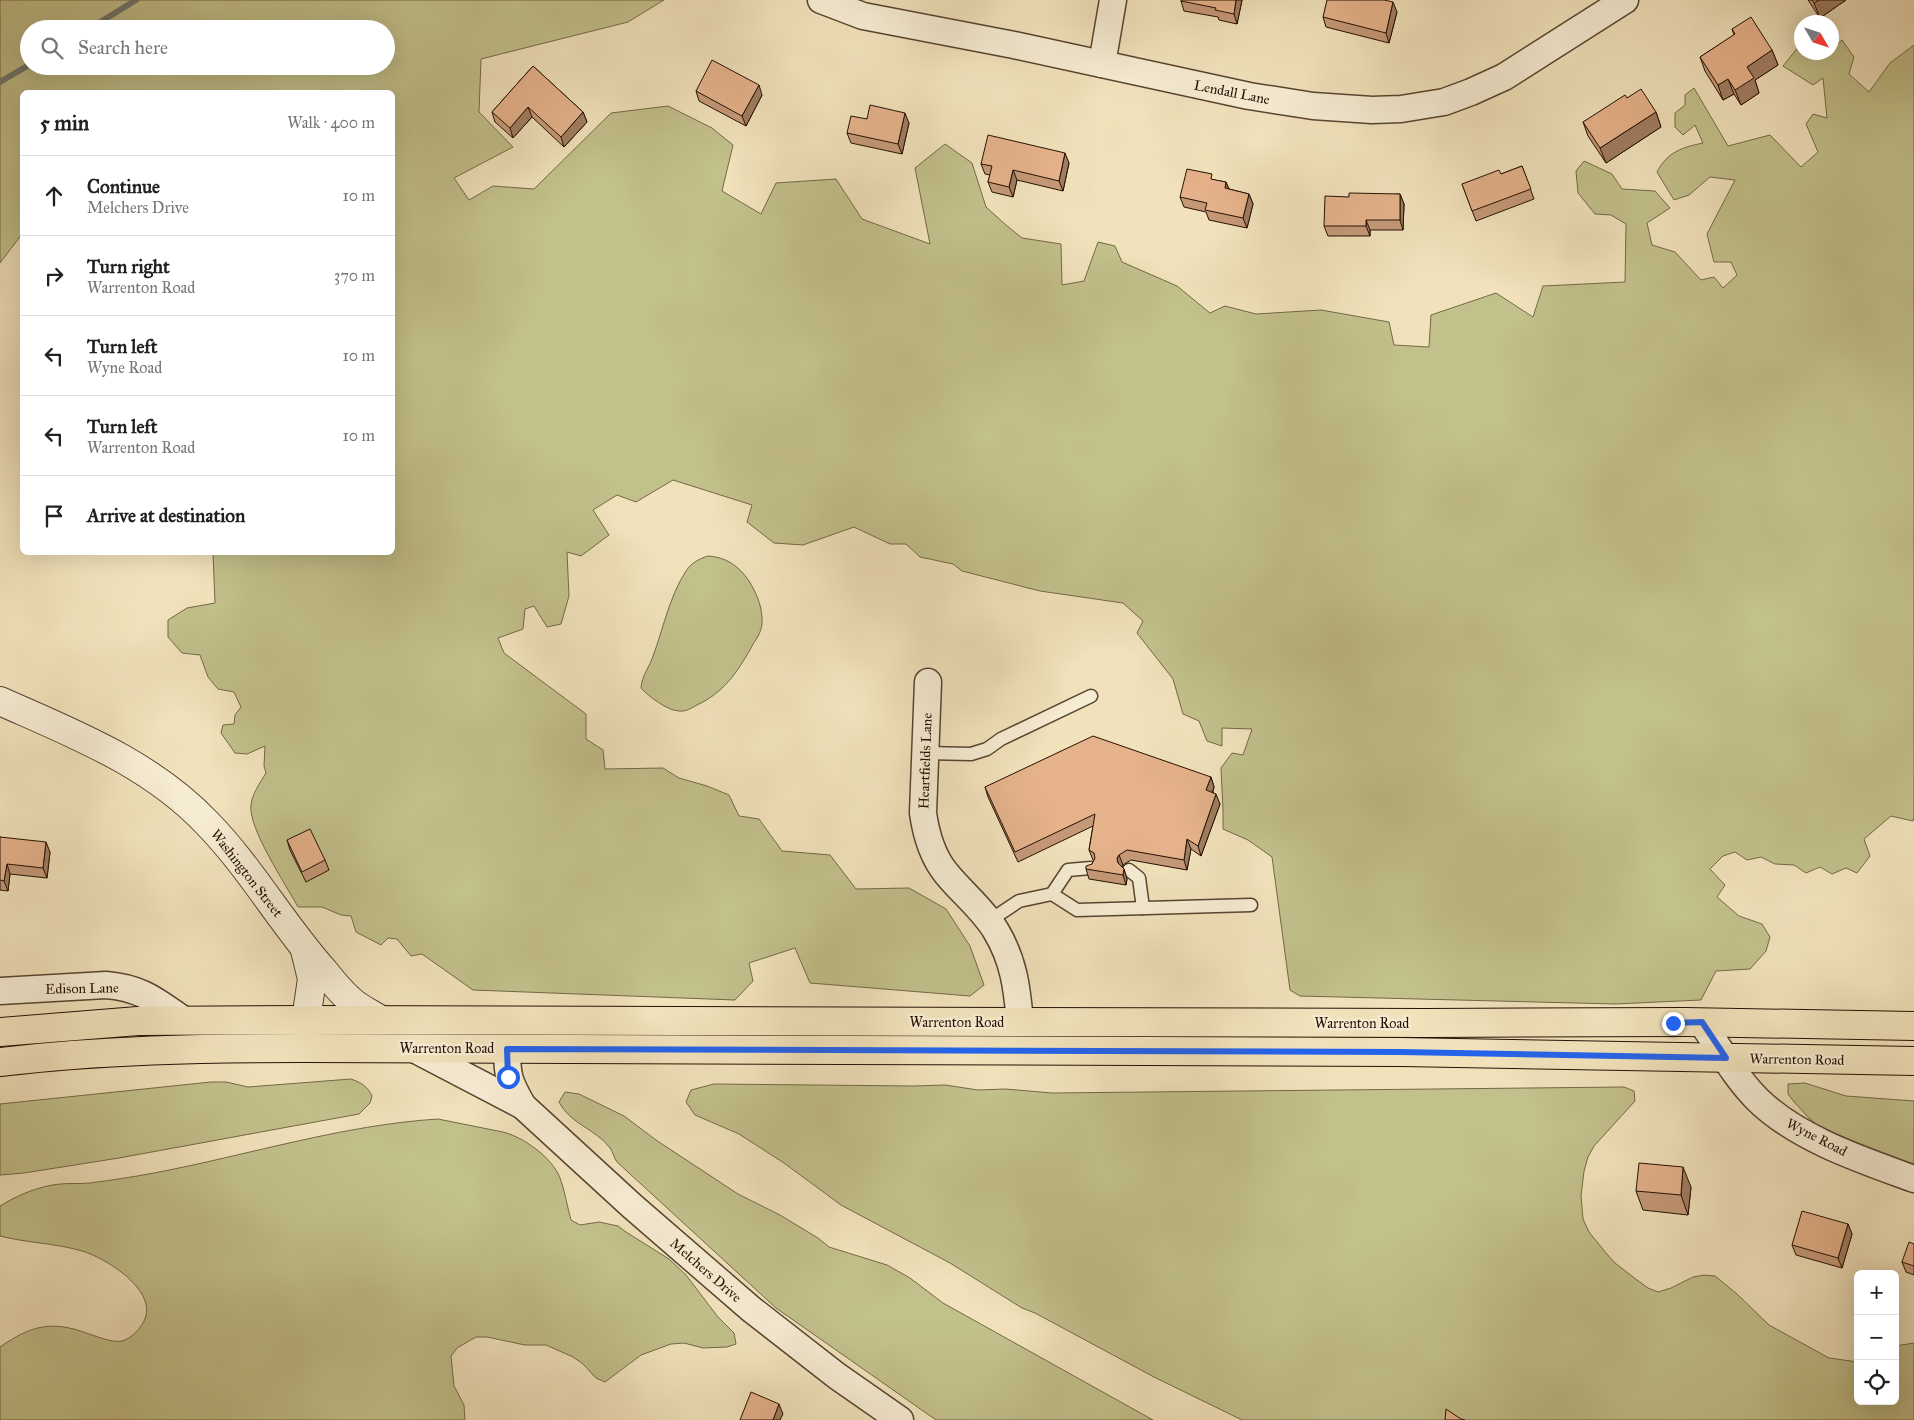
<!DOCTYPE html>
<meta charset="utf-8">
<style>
:root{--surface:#fff;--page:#f6f6f6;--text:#202124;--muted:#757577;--line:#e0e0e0}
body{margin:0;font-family:"IM FELL Great Primer",serif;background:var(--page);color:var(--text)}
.controls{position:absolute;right:15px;bottom:15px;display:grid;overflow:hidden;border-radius:8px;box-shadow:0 5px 20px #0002}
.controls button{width:45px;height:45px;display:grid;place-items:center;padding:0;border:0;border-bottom:1px solid var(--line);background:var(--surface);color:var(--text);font:25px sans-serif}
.compass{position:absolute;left:1794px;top:15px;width:45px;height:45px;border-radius:50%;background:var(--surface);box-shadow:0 5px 20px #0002;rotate:129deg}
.stop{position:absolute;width:15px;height:15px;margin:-11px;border:4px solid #2563eb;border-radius:50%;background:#fff}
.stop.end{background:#2563eb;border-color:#fff;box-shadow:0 1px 5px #0008}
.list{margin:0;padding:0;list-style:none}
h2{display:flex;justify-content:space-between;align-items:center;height:65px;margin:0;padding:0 20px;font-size:21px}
h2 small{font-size:16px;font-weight:400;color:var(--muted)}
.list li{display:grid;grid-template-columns:32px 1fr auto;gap:15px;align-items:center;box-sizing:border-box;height:80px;padding:0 20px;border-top:1px solid var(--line)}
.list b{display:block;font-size:19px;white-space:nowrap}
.list p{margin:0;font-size:16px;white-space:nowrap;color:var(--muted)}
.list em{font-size:16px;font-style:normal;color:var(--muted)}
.icon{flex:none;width:28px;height:28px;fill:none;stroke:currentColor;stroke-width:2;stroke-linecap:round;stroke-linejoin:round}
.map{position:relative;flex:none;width:1914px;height:1420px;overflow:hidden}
.search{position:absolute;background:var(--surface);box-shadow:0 5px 20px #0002;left:20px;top:20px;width:375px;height:55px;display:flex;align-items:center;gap:12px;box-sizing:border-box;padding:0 18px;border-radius:28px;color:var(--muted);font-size:19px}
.panel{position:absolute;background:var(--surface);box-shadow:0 5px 20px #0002;left:20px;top:90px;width:375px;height:465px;border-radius:8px}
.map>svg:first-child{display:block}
.green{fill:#c2c08b;stroke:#746847;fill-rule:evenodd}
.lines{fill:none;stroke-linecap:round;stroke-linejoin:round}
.stream{stroke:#6e7771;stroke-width:6}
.service-casing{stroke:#584431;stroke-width:15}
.minor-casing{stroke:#584431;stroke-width:29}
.tertiary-casing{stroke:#584431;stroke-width:30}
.primary-casing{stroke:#251003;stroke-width:30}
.service{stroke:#f6ecd3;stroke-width:12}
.minor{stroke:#f6ecd3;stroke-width:26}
.tertiary{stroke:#f6ecd3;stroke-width:28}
.primary{stroke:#f1e2bb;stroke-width:28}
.wall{fill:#c59978;stroke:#251003}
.shaded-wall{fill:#a07d61;stroke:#251003}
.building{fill:#e5b28b;stroke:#251003}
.route{stroke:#2563eb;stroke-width:6}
.labels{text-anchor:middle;stroke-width:4.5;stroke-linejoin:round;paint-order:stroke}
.street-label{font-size:14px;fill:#251003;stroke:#f6ecd3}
</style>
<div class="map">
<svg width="1914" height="1420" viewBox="0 0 1914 1420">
<rect width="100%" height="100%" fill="#f1e2bb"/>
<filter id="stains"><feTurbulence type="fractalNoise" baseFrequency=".004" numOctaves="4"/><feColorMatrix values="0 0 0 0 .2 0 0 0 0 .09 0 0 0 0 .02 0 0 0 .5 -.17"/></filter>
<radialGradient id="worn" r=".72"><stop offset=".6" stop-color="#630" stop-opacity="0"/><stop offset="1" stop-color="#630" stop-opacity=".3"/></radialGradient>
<!-- green -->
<g class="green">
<path d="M 0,0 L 664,0 L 628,22 L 481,59 L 479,112 L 513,147 L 454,178 L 469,200 L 493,186 L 534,189 L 611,113 L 668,106 L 712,128 L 733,145 L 722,191 L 761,214 L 776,183 L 836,179 L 862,219 L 930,244 L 915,168 L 945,144 L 972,163 L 986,207 L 1006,225 L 1022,238 L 1061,244 L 1062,285 L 1084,281 L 1098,242 L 1115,246 L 1122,262 L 1177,286 L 1210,313 L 1225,306 L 1256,314 L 1321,310 L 1389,322 L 1394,345 L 1429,347 L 1431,315 L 1496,293 L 1533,317 L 1543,286 L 1625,282 L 1626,224 L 1611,215 L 1595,214 L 1578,193 L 1576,171 L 1584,161 L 1612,174 L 1622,189 L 1655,191 L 1670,208 L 1647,223 L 1652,245 L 1675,252 L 1701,280 L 1714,277 L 1723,288 L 1737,275 L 1731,262 L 1714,262 L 1707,234 L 1735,180 L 1710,177 L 1689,195 L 1674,200 L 1657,172 C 1667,152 1683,147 1703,143 L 1695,125 L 1683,135 L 1675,127 L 1675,113 L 1685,105 L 1685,95 L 1694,88 L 1728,146 L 1770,135 L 1801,167 L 1818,152 L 1806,124 L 1813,114 L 1827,118 L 1823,78 L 1813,85 L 1783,66 L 1800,45 L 1801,45 L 1802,52 L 1832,52 L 1832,49 L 1842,40 L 1854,57 L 1849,74 L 1869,92 L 1890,63 L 1914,45 L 1914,817 L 1913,821 L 1891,816 L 1864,839 L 1870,856 L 1857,873 L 1846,868 L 1832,874 L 1820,867 L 1806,873 L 1794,865 L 1775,864 L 1761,857 L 1747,860 L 1735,852 L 1723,856 L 1710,869 L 1725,885 L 1717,897 L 1739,916 L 1762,924 L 1770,937 L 1766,951 L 1750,969 L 1716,971 L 1701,1000 L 1615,1004 L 1300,996 L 1290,990 L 1272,857 L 1248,840 L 1223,829 L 1223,810 L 1221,768 L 1232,753 L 1243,755 L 1252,729 L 1222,728 L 1222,746 L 1207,741 L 1199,721 L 1183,714 L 1173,679 L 1137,633 L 1143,621 L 1123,603 L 1040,591 L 962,571 L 953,564 L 920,557 L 906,544 L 890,544 L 854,527 L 803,545 L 774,543 L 747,522 L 752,505 L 673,480 L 636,502 L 617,495 L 593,510 L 609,535 L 581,556 L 567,552 L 569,596 L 561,624 L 547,627 L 534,606 L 525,609 L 523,629 L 498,638 L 504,653 L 586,714 L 586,739 L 603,750 L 605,769 L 663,768 L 679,778 L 707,786 L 729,795 L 739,816 L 759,819 L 782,851 L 830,855 L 856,889 L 909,888 L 946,909 L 970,946 L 984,985 L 970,996 L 810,983 L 795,948 L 749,963 L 753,981 L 735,1000 L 473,990 L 422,954 L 411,956 L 397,939 L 388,938 L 381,945 L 356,932 L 351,916 L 341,915 L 322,907 L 298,907 C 286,885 248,828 251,805 C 252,794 260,783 266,773 L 264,766 L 265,746 L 247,754 L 235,753 L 221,733 L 223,725 L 234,724 L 235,715 L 241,707 L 234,692 L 218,689 L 208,677 L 200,655 L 182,653 L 168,637 L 168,620 L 187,608 L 215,603 L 213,553 L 392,552 L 392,92 L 22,92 L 22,234 L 0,263 ZM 29,29 L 386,29 L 386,66 L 29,66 Z"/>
<path d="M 708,556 C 726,557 739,566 749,581 C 757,594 763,608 762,624 C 761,634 755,640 751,648 C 737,673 723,693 697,705 C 692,708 685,712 679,711 C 668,711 648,696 641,688 C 642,676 648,669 652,659 C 663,630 669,597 686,571 C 692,562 699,559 708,556 Z"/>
<path d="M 351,1079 C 362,1083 367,1086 372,1096 L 370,1103 L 359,1114 L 119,1158 L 24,1173 L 0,1175 L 0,1104 L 211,1082 L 226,1082 L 248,1087 Z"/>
<polygon points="1805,1083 1846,1096 1914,1101 1914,1165 1833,1138 1809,1118 1795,1103 1788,1094 1788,1084"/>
<polygon points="714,1084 914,1086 945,1085 978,1090 1005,1089 1052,1093 1624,1087 1634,1091 1635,1101 1594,1146 1588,1157 1584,1171 1581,1196 1583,1219 1589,1232 1606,1253 1615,1263 1637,1280 1648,1288 1658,1292 1671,1288 1693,1277 1704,1275 1715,1276 1737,1294 1769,1325 1829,1358 1858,1362 1858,1401 1895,1401 1895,1346 1914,1343 1914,1420 1242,1420 1154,1377 1035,1313 1022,1308 950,1263 841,1205 784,1163 739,1134 695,1115 686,1102 691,1090"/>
<path d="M 565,1092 L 579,1094 L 624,1116 L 656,1140 L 738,1194 L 780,1215 L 818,1238 L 829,1247 L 887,1265 L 910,1278 L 943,1303 L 1153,1420 L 936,1420 L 776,1308 L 617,1162 C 614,1158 613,1152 610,1148 C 596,1129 570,1124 559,1102 Z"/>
<path d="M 438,1119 L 503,1132 C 523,1137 552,1157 560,1178 C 565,1191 567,1206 571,1220 L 580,1225 L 599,1222 L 618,1226 L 626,1232 L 669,1259 L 686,1275 L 718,1317 L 734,1333 L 736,1344 L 727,1347 L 703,1348 L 684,1343 L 671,1344 L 641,1355 L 605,1382 L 596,1378 L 583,1364 L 573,1357 L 546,1345 L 525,1345 L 487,1337 L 476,1337 L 457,1348 L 451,1356 L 454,1386 L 464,1405 L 465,1420 L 0,1420 L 0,1347 C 32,1325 52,1320 89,1334 C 99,1337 112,1343 122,1341 C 132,1338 139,1330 144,1321 C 159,1291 106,1258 82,1251 C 55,1243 27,1243 0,1236 L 0,1206 C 18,1195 39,1186 60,1184 C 70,1183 80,1184 90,1183 C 112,1180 133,1177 154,1173 C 249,1155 342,1125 438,1119 Z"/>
</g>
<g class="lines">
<!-- stream -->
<g class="stream">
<polyline points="89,29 136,0"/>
<polyline points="0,82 29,65"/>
</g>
<!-- service casing -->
<g class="service-casing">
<g id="service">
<polyline points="925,753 971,754 987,749 1001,739 1091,696"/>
<polyline points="1129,870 1139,878 1143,908"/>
<polyline points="1052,894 1068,870 1091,868"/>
<polyline points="989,921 1019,901 1052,894 1077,910 1251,905"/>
</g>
</g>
<!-- minor casing -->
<g class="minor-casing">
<g id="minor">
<polyline points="821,0 863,16 1014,45 1249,96 1313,106 1372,110 1401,109 1444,102 1471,92 1504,77 1625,0"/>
<polyline points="1102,64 1113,0"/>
<path d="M 928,682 L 923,813 C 926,834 933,857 946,873 C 962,893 983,909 996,931 C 1014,961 1017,988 1020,1022"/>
<path d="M 0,991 L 106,985 C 142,988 156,1001 185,1021"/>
<path d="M 1702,1023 C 1720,1049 1735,1077 1758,1100 C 1798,1139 1862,1160 1914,1179"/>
<polyline points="412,1048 523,1106 632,1206 751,1309 837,1376 900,1420"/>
<path d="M 507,1049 C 507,1076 509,1082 523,1106"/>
</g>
</g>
<!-- tertiary casing -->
<g class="tertiary-casing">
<g id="tertiary">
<path d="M 0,701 C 74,734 150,763 207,823 C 251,868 282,924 324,971 C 332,981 340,991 349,999 C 358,1008 370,1013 381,1020"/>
<polyline points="305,950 312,979 306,1020"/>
</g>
</g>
<!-- primary casing -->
<g class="primary-casing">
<g id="primary">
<polyline points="0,1032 138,1021 306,1020 1425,1023 1686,1022 1914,1026"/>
<path d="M 0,1062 C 101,1050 203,1048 305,1048 L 1401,1052 L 1914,1061"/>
</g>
</g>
<!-- service -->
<use href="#service" class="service"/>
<!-- minor -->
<use href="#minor" class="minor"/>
<!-- tertiary -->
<use href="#tertiary" class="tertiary"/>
<!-- primary -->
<use href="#primary" class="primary"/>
</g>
<!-- wall -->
<g class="wall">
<polygon points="1242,0 1237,24 1219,20 1218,17 1184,11 1181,1"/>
<polygon points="1808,0 1846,0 1820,18"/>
<polygon points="1397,12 1389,43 1326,27 1323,17"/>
<polygon points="1732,29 1772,50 1778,65 1755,80 1759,93 1741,105 1734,94 1723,100 1705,71 1700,57 1734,35"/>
<polygon points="533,66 583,112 587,122 564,147 532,117 513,138 495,122 492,112"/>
<polygon points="696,91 762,95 746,126 699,101"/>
<polygon points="1627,98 1656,112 1661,127 1606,163 1588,136 1583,122"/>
<polygon points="867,119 909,123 902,154 851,143 847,133"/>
<polygon points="1069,163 1063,191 1017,180 1013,197 992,192 988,182 990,175 985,174 981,164"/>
<polygon points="1522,166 1534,199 1476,221 1462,184 1501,174"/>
<polygon points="1214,180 1226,182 1229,189 1249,194 1253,204 1247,228 1209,220 1206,212 1184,207 1180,197"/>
<polygon points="1400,194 1404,204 1403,230 1370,230 1370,236 1328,236 1324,226 1349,197"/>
<polygon points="1211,777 1214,787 1213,792 1220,804 1201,856 1191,849 1187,870 1131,860 1123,865 1122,867 1124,869 1127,879 1126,885 1089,879 1086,869 1092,864 1094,861 1093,860 1089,850 1093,826 1018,862 988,797 985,787"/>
<polygon points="0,837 50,852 47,878 10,874 8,891 0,890"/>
<polygon points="287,840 325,860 329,870 306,882 290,850"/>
<polygon points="1691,1187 1688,1215 1643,1210 1636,1191"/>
<polygon points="1848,1224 1852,1234 1842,1268 1796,1255 1792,1245"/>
<polygon points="1914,1244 1914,1275 1906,1272 1902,1262"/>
</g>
<!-- shaded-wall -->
<g class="shaded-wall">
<polygon points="1236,0 1242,0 1237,24 1234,14"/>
<polygon points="1819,0 1846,0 1820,18 1814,3"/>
<polygon points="1393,2 1397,12 1389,43 1386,33"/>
<polygon points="1772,50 1778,65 1755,80 1759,93 1741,105 1735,90 1747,67"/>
<polygon points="1728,79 1734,94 1723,100 1718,85"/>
<polygon points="759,85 762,95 746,126 742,116"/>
<polygon points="528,107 532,117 513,138 510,128"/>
<polygon points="583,112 587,122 564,147 561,137"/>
<polygon points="1656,112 1661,127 1606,163 1600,148"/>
<polygon points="905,113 909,123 902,154 898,144"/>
<polygon points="1065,153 1069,163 1063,191 1059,181"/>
<polygon points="1013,170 1017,180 1013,197 1009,187"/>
<polygon points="1226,182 1230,192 1225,188"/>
<polygon points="1249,194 1253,204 1247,228 1243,218"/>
<polygon points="1400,194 1404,204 1403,230 1400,220"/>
<polygon points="1366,220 1370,230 1370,236 1366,226"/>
<polygon points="1211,777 1214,787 1210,800 1206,790"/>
<polygon points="1216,794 1220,804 1201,856 1198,846"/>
<polygon points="1187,839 1191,849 1187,870 1184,860"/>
<polygon points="46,842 50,852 47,878 43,868"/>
<polygon points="1119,855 1123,865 1121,868 1118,863 1117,858"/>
<polygon points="7,864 10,874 8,891 4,881"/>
<polygon points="1124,869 1127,879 1126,885 1123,875"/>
<polygon points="1683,1167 1691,1187 1688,1215 1681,1195"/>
<polygon points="1848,1224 1852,1234 1842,1268 1838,1258"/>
<polygon points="779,1404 783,1414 780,1420 773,1420"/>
</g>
<!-- building -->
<g class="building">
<polygon points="1181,0 1236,0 1234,14 1215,10 1216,8 1181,1"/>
<polygon points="1327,0 1384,0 1393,2 1386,33 1323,17"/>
<polygon points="1812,0 1819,0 1814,3"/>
<polygon points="1751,17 1772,50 1747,67 1754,78 1735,90 1728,79 1718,85 1700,57 1735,34 1732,29"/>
<polygon points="712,60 759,85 742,116 696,91"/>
<polygon points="533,66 583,112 561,137 528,107 510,128 492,112"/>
<polygon points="1641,89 1656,112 1600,148 1583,122 1625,95 1627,98"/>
<polygon points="870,105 905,113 898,144 847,133 851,116 867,119"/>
<polygon points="988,135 1065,153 1059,181 1013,170 1009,187 988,182 992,166 981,164"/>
<polygon points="1522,166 1531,189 1472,211 1462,184 1499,170 1501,174"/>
<polygon points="1187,169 1212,174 1211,179 1226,182 1225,188 1249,194 1243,218 1205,210 1207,203 1180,197"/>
<polygon points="1349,193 1400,194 1400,220 1366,220 1366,226 1324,226 1325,196 1349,197"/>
<polygon points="1093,736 1211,777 1206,790 1216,794 1198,846 1187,839 1184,860 1127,850 1119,855 1117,858 1118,863 1124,869 1123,875 1086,869 1086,866 1092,864 1095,858 1094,853 1089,850 1095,814 1015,852 985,787"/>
<polygon points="310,829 325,860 302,872 287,840"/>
<polygon points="0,837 46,842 43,868 7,864 4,881 0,880"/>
<polygon points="1639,1163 1683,1167 1681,1195 1636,1191"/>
<polygon points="1802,1211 1848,1224 1838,1258 1792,1245"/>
<polygon points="1909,1242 1914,1244 1914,1266 1902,1262"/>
<polygon points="751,1392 779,1404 773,1420 740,1420"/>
<polygon points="1446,1409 1461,1419 1465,1420 1445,1420"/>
</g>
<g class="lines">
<!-- route -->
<polyline class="route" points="508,1077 507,1049 1400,1052 1726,1058 1702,1022 1673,1023"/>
</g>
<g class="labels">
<!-- street labels -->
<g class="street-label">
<text transform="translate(1232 92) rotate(11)" y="5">Lendall Lane</text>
<text transform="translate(925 761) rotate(-88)" y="5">Heartfields Lane</text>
<text transform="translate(247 873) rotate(52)" y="5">Washington Street</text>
<text transform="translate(82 988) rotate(-1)" y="5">Edison Lane</text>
<text x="957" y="1027">Warrenton Road</text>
<text x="1362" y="1028">Warrenton Road</text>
<text x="447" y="1053">Warrenton Road</text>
<text transform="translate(1797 1059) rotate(1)" y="5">Warrenton Road</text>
<text transform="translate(1817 1137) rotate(27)" y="5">Wyne Road</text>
<text transform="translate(706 1270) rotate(41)" y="5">Melchers Drive</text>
</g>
</g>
<rect width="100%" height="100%" filter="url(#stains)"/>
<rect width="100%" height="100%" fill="url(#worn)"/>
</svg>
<div class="controls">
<button>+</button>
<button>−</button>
<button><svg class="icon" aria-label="locate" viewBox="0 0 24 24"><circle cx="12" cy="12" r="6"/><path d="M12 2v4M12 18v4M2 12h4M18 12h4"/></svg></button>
</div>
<svg class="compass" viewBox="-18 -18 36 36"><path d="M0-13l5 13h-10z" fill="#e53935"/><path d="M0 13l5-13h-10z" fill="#757577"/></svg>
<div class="stop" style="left:508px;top:1077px"></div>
<div class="stop end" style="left:1673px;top:1023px"></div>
<div class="search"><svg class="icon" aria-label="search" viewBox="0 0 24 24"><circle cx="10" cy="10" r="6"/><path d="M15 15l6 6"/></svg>Search here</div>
<section class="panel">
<h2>5 min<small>Walk · 400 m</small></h2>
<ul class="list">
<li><svg class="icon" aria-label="ahead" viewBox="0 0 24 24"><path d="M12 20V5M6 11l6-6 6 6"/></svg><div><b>Continue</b><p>Melchers Drive</p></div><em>10 m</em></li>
<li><svg class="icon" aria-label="right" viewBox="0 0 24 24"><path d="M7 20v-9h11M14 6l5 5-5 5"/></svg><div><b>Turn right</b><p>Warrenton Road</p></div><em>370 m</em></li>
<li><svg class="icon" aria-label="left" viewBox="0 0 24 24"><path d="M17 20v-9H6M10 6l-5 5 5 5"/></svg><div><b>Turn left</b><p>Wyne Road</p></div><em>10 m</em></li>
<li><svg class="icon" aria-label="left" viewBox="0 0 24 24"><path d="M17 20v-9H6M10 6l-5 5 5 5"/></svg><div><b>Turn left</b><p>Warrenton Road</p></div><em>10 m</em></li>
<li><svg class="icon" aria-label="arrive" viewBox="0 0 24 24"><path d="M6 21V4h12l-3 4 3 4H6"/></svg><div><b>Arrive at destination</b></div></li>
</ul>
</section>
</div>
